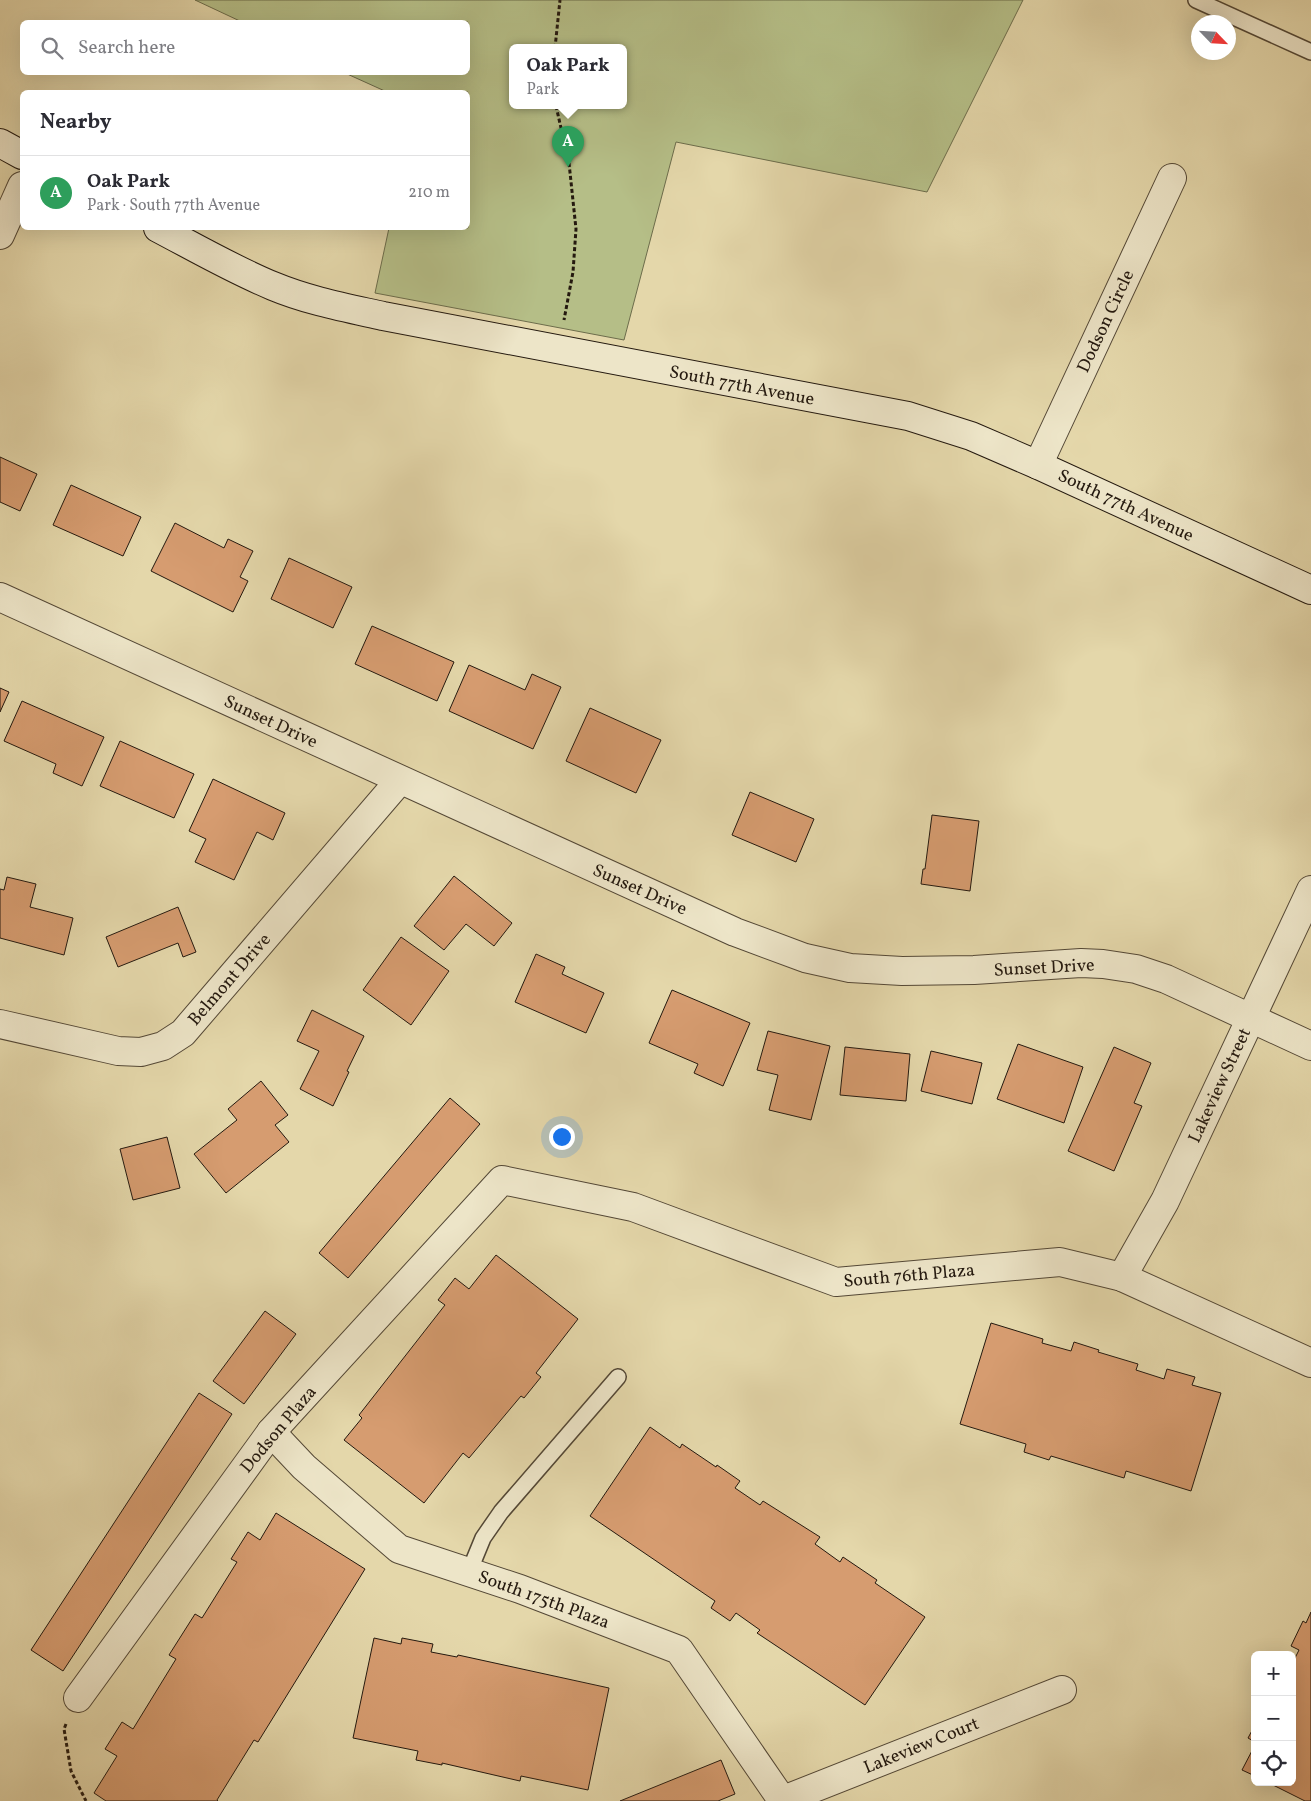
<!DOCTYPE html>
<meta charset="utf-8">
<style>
:root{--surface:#fff;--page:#f2f2f3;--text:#2b2b33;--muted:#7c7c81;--line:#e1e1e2;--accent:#7c3aed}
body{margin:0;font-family:Vollkorn,serif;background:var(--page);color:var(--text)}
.controls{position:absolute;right:15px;bottom:15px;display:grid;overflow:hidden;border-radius:8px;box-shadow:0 5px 20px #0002}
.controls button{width:45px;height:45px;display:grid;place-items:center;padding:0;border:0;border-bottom:1px solid var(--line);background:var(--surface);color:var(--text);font:25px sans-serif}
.compass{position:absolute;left:1191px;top:15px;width:45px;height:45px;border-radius:50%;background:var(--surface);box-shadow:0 5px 20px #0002;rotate:115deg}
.you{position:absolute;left:561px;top:1136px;width:18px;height:18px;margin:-12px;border:4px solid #fff;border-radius:50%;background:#1a73e8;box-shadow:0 0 0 8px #1a73e833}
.badge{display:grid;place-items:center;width:32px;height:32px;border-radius:50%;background:var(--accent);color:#fff;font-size:16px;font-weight:700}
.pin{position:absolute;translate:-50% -41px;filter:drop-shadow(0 1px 2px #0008)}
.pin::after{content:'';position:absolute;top:26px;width:18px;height:15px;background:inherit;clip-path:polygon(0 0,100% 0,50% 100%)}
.popup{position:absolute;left:509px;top:44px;width:118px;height:65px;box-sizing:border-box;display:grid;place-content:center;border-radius:8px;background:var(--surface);filter:drop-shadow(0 1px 4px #0005);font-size:16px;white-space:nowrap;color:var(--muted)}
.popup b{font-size:19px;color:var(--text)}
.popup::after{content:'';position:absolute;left:50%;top:100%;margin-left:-10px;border:10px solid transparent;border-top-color:var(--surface)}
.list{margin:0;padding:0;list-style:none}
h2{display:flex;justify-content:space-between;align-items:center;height:65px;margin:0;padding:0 20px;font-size:21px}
h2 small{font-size:16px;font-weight:400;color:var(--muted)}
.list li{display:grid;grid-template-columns:32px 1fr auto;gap:15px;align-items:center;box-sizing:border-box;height:75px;padding:0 20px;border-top:1px solid var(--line)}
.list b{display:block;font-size:19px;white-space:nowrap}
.list p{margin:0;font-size:16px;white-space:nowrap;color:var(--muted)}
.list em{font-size:16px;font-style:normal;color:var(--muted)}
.icon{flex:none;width:28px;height:28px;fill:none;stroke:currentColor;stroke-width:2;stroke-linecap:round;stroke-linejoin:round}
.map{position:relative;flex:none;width:1311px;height:1801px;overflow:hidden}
.search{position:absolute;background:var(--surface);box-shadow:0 5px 20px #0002;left:20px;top:20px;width:450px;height:55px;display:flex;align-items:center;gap:12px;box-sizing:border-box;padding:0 18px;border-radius:8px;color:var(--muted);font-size:19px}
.panel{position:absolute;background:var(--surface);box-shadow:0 5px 20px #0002;left:20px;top:90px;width:450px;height:140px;border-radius:8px}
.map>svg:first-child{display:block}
.green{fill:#b5be87;stroke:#6c6c4b;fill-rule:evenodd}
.building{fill:#d69c70;stroke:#24190f}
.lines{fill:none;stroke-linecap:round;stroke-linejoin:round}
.lane-casing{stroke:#544836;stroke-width:18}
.street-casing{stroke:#544836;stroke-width:30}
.secondary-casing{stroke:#24190f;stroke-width:30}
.path{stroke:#24190f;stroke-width:3;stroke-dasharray:4 2.5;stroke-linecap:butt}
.lane{stroke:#ede5c8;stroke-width:15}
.street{stroke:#ede5c8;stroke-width:28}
.secondary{stroke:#ede5c8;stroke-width:28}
.labels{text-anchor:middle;stroke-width:5;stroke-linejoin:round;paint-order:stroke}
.street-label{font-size:18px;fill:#24190f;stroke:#ede5c8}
</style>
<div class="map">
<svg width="1311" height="1801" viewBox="0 0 1311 1801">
<rect width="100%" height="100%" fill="#e4d7aa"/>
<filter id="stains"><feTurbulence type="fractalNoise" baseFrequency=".004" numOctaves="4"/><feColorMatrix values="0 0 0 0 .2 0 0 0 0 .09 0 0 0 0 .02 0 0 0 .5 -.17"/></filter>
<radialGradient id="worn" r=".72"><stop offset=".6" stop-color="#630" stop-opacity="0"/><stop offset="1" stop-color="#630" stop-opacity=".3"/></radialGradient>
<!-- green -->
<path class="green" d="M 195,0 L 1023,0 L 927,192 L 676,142 L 624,340 L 375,293 L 389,228 L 468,228 L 468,92 L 387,92 L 345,73 L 468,72 L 468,22 L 242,22 ZM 513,48 L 623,48 L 623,106 L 513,106 Z"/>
<!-- building -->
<g class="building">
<polygon points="0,457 37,474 20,511 0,502"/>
<polygon points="71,485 141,517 123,556 53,525"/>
<polygon points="175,523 224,548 228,539 253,551 240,577 248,581 233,612 151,571"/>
<polygon points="289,558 352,587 333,628 271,599"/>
<polygon points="372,626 454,662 437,701 355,664"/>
<polygon points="469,665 525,690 532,674 561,687 533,749 449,711"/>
<polygon points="0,688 9,692 0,712"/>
<polygon points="22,701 104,737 82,786 53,773 56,764 4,741"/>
<polygon points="590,708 661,740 636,793 566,761"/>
<polygon points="120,741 194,774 174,818 100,786"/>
<polygon points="213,779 285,813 273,840 257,832 234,880 195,862 206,839 189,831"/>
<polygon points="750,792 814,819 796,862 732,835"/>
<polygon points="932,815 979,821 970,891 921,884 923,869 925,869"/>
<polygon points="454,876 512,923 494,946 466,924 444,950 414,926"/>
<polygon points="7,877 36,884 30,907 73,918 64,955 0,938 0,889 4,890"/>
<polygon points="178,907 196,952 183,957 178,943 118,967 106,937"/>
<polygon points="401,937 449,971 411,1025 363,990"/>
<polygon points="536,954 565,967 562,974 604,993 586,1033 515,1002"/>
<polygon points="672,990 750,1023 723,1086 694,1073 698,1064 649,1043"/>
<polygon points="312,1010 364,1036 347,1071 349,1072 333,1106 300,1089 319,1051 297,1041"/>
<polygon points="768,1031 830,1046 811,1120 769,1110 778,1075 757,1070"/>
<polygon points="1018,1044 1083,1067 1064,1123 997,1099"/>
<polygon points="845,1047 910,1054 906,1101 840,1095"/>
<polygon points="1114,1047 1151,1063 1134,1103 1142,1106 1114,1171 1068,1151"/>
<polygon points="931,1051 982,1063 972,1104 921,1091"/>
<polygon points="261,1081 288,1115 275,1125 289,1142 226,1193 194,1154 237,1120 228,1109"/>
<polygon points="450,1098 480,1124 348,1278 319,1253"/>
<polygon points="167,1137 180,1188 133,1200 120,1149"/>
<polygon points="496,1255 578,1319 536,1373 541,1377 524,1398 521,1396 469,1458 463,1453 424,1503 344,1440 362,1418 359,1415 445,1305 438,1300 455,1278 469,1289"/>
<polygon points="265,1311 296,1334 244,1404 213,1381"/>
<polygon points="991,1323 1043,1339 1042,1343 1071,1351 1074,1342 1099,1350 1098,1352 1138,1364 1136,1370 1164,1379 1167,1369 1195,1377 1192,1385 1221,1393 1191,1491 1126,1471 1124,1478 1051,1456 1049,1460 1024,1452 1026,1444 960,1424"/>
<polygon points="199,1393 232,1414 63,1671 31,1650"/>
<polygon points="650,1427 680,1448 682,1444 716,1467 717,1465 740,1481 735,1488 760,1505 763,1501 820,1537 815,1544 840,1562 843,1557 877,1580 875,1583 925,1617 865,1705 757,1633 760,1630 736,1613 730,1621 711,1608 715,1601 590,1516"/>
<polygon points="276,1513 365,1569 258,1742 254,1740 217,1800 218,1801 106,1801 94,1793 117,1756 105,1749 122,1722 133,1729 176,1659 169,1655 195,1614 202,1618 237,1562 231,1559 248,1532 260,1540"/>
<polygon points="1311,1612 1311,1801 1305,1801 1267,1782 1292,1782 1292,1664 1299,1650 1291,1646 1303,1621 1306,1623"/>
<polygon points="374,1638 401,1644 402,1638 433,1644 431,1652 457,1657 458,1655 609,1688 588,1790 521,1776 520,1781 442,1763 442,1765 416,1760 418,1751 353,1738"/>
<polygon points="1255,1725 1255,1742 1248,1738"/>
<polygon points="1255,1745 1255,1776 1242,1770"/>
<polygon points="721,1760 735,1794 718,1801 620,1801"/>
</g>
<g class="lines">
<!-- lane casing -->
<g class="lane-casing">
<g id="lane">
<polyline points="1196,0 1311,52"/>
<polyline points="469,1572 483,1538 501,1512 618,1377"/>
</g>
</g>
<!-- street casing -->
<g class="street-casing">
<g id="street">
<polyline points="0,235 22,186"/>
<polyline points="1038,465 1172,178"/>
<polyline points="0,597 735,932 805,958 850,968 902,971 974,970 1081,963 1103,964 1136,969 1166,979 1311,1046"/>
<polyline points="0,1024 118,1051 141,1052 163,1046 183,1033 400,780"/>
<polyline points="1122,1277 1165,1201 1311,890"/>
<polyline points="271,1432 304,1467 399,1549 520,1589 679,1650 782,1800"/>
<polyline points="78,1698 271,1432 502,1180 633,1207 836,1282 1060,1262 1122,1277 1311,1363"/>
<polyline points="781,1801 1062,1690"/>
</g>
</g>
<!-- secondary casing -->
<g class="secondary-casing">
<g id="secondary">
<polyline points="0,143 22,155"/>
<path d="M 158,228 C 196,248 234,270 273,286 C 309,301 347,308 383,316 L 908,416 L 971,436 L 1038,465 L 1311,590"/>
</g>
</g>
<!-- path -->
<g class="path">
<polyline points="555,48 560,0"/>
<polyline points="556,106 569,163 576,229 573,272 564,320"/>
<polyline points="66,1724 64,1729 71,1771 86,1801"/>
</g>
<!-- lane -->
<use href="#lane" class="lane"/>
<!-- street -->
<use href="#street" class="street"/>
<!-- secondary -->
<use href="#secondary" class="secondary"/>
</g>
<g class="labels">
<!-- street labels -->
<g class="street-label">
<text transform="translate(1105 321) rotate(-65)" y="6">Dodson Circle</text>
<text transform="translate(742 385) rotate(11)" y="6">South 77th Avenue</text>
<text transform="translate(1126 505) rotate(25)" y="6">South 77th Avenue</text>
<text transform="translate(271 721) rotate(25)" y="6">Sunset Drive</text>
<text transform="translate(640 889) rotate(24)" y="6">Sunset Drive</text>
<text transform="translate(1044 967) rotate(-3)" y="6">Sunset Drive</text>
<text transform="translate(229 979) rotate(-49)" y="6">Belmont Drive</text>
<text transform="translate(1219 1085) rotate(-65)" y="6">Lakeview Street</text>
<text transform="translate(909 1275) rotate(-5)" y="6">South 76th Plaza</text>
<text transform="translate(278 1429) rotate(-50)" y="6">Dodson Plaza</text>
<text transform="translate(544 1599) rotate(20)" y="6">South 175th Plaza</text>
<text transform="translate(921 1745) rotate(-22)" y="6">Lakeview Court</text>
</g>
</g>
<rect width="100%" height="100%" filter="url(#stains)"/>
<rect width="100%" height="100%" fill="url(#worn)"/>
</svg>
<div class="controls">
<button>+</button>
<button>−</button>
<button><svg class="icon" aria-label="locate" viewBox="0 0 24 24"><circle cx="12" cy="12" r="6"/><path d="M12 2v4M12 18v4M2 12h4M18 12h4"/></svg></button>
</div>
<svg class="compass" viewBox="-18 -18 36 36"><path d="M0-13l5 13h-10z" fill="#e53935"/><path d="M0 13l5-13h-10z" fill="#7c7c81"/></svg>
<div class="you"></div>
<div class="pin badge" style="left:568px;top:167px;background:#2e9e5b">A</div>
<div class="popup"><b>Oak Park</b>Park</div>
<div class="search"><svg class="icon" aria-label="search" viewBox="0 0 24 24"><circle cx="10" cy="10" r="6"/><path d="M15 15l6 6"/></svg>Search here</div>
<section class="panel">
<h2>Nearby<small></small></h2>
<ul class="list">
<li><span class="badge" style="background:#2e9e5b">A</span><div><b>Oak Park</b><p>Park · South 77th Avenue</p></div><em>210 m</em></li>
</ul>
</section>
</div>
